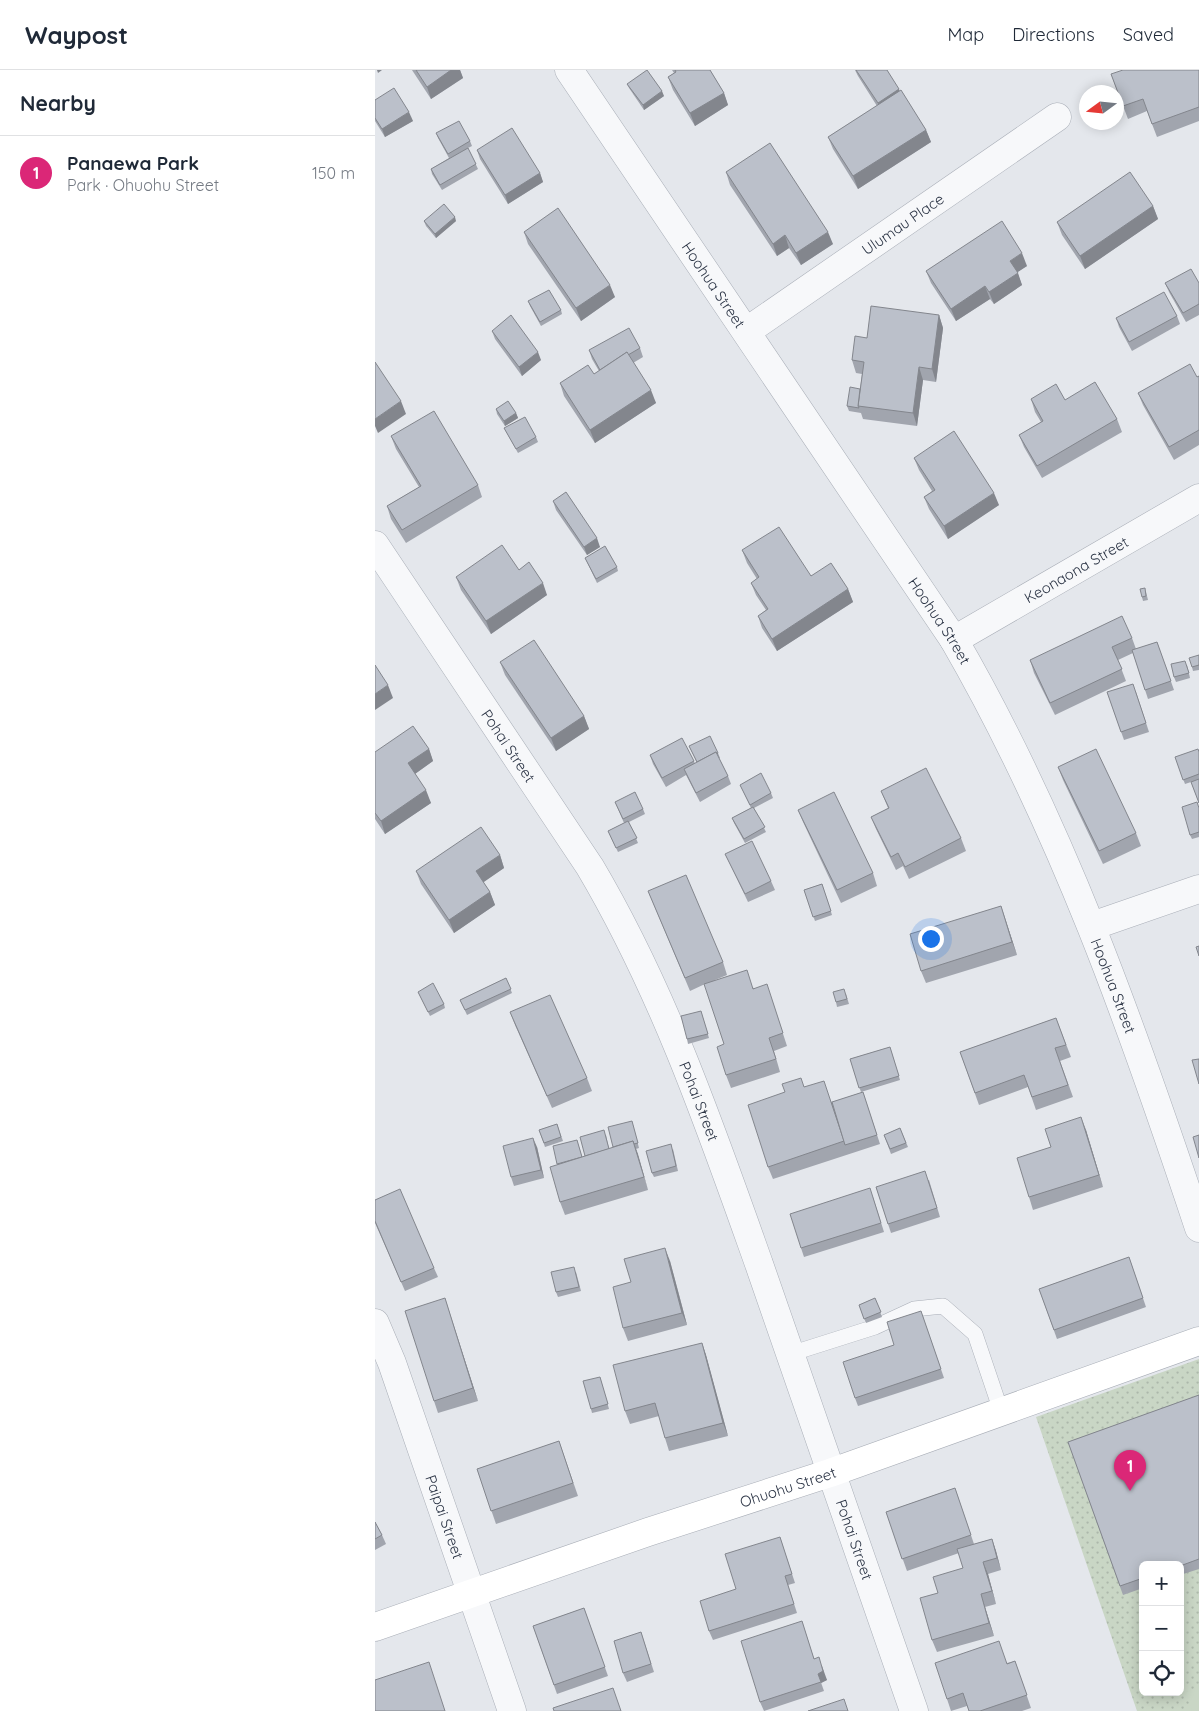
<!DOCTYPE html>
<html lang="en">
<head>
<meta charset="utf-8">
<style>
	body { margin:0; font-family:Quicksand,sans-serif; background:#f6f6f7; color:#1f2937 }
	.controls { position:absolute; right:15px; bottom:15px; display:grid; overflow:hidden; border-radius:8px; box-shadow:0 2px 12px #0003 }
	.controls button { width:45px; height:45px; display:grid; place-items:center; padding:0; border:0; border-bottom:1px solid #e0e1e3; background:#fff; color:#1f2937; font:25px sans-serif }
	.compass { position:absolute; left:704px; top:15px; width:45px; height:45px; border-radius:50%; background:#fff; box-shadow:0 2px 12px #0003; rotate:255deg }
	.you { position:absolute; left:555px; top:868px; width:18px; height:18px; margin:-12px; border:4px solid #fff; border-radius:50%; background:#1a73e8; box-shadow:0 0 0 8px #1a73e833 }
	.badge { display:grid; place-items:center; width:32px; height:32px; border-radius:50%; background:#db2777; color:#fff; font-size:16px; font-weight:700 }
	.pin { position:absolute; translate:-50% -41px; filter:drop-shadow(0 1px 2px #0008) }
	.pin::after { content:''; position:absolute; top:26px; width:18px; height:15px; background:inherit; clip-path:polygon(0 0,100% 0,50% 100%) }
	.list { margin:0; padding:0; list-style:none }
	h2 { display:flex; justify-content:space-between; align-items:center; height:65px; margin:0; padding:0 20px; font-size:21px }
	h2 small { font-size:16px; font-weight:400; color:#747a83 }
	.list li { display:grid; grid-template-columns:32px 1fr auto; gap:15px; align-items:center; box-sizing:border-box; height:75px; padding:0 20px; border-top:1px solid #e0e1e3 }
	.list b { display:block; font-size:19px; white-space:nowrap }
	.list p { margin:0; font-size:16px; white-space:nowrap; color:#747a83 }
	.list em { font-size:16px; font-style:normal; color:#747a83 }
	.icon { flex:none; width:28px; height:28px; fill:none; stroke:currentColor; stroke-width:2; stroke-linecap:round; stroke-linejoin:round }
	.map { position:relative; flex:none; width:824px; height:1641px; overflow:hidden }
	header { display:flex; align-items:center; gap:30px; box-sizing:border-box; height:70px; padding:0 25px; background:#fff; border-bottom:1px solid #e0e1e3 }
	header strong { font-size:24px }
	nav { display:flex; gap:28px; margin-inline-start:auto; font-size:18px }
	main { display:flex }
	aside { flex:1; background:#fff }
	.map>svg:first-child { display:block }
	.park { fill:url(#park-dots); fill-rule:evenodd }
	.garden { fill:#c9d6c5 }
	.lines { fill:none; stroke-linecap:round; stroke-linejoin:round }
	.lane-casing { stroke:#a9aeb7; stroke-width:16 }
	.street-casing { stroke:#a9aeb7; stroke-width:29 }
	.secondary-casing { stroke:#a9aeb7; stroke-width:29 }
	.lane { stroke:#f7f8fa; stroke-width:15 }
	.street { stroke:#f7f8fa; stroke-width:28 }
	.secondary { stroke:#fff; stroke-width:28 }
	.wall { fill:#a1a5ae }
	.shaded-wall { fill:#83868d }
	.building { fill:#bbc0ca; stroke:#83868d }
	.labels { text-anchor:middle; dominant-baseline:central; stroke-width:4; stroke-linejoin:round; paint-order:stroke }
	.street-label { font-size:15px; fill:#2b3445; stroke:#f4f6f9 }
</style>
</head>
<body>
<header>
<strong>Waypost</strong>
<nav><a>Map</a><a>Directions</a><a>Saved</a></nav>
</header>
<main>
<aside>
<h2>Nearby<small></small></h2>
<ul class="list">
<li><span class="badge">1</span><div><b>Panaewa Park</b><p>Park · Ohuohu Street</p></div><em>150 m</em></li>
</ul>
</aside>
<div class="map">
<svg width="824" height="1641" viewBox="0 0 824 1641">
	<defs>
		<pattern id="park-dots" width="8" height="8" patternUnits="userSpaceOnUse" patternTransform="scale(1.25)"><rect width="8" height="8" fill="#c9d6c5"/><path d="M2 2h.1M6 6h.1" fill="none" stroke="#adb8ab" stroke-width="1.8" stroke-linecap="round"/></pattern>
	</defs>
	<rect width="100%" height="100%" fill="#e4e7ec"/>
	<path class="park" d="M824,1289v352h-62l-101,-294zM768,1495h37v127h-37z"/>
	<polygon class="garden" points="824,1617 824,1641 817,1641 810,1622"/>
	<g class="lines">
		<g class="lane-casing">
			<polyline id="lane" points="415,1284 500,1257 539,1239 568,1236 600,1264 626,1341"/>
		</g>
		<g class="street-casing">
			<g id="street">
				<path id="s1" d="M194,0l385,570c107,185 178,386 245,588"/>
				<path id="s2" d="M372,261l310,-214"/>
				<path id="s3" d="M0,475l215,322c74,125 121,262 169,397 52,149 104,298 155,447"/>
				<path id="s4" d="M579,570l245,-142"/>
				<polyline points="717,856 824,819"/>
				<path id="s5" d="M0,1253l17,40 120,348"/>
			</g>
		</g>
		<g class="secondary-casing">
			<g id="secondary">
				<path id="s6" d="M0,1557l273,-95 182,-59 369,-132"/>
			</g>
		</g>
		<use href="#lane" class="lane"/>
		<use href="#street" class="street"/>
		<use href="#secondary" class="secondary"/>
	</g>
	<g class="wall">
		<polygon points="37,0 85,0 88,8 56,29"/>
		<polygon points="297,0 335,0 349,23 353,35 320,56 298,20 293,7 299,3"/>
		<polygon points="480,0 512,0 524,21 551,60 556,72 483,119 458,79 453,67 502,36 483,6"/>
		<polygon points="824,0 824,51 782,67 772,41 753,49 736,4"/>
		<polygon points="252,14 289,26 269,40 254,18"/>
		<polygon points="0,30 38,51 10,67 0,51"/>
		<polygon points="61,63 95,71 97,76 93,78 103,99 67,120 57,104 56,99 74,88 63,68"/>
		<polygon points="102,80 165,103 168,112 133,134 105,89"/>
		<polygon points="351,102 458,174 426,195 414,178 402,186 355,115"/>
		<polygon points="778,136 783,149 710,199 687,165 682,152"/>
		<polygon points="49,151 81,151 61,168 51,156"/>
		<polygon points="149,162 240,227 206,251 153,174"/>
		<polygon points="652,196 642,202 647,215 619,234 615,229 581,251 556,213 551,201"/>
		<polygon points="790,213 824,213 824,245 811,252 794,222"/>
		<polygon points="153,231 186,240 187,244 166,256 155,236"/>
		<polygon points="564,245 568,258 561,312 548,310 542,356 488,349 486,343 474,341 472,336 485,319 487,304 481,303 477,290 492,268"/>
		<polygon points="802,246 805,254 757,281 744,257 741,248"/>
		<polygon points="117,261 166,290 147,306 120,269"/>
		<polygon points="265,278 268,287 258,293 281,333 220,373 189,326 185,313 219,304 224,301 217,289 214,280"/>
		<polygon points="824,306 824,375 799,390 768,335 763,323"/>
		<polygon points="656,329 690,330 742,349 747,362 667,408 649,377 644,365 666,352 660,342"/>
		<polygon points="121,339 141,343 143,348 130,356 122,344"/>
		<polygon points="129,358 161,367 163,372 143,383"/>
		<polygon points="16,366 103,415 107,427 31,473 16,449 12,436 44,417 21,379"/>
		<polygon points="539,388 624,435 573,469 554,439 549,427 557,421 544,400"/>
		<polygon points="178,431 225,477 212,485 181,440"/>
		<polygon points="367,480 473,519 478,532 402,581 387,558 383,546 391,540 381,525 376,513 382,509 372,493"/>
		<polygon points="210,488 242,497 243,501 222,513"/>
		<polygon points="144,500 172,525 116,564 86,520 81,507"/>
		<polygon points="771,522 773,530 768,531 767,527"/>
		<polygon points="757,568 761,579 782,572 799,620 773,629 758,583 743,590 751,611 680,645 659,603 655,590"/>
		<polygon points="824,585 824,600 818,601 817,597"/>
		<polygon points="125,592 209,646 214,659 181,681 130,605"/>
		<polygon points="812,595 815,608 801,612 799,607"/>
		<polygon points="732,622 761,622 774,662 749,670"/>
		<polygon points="314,676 343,683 345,688 344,688 353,706 356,714 325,732 311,705 291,717 278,694 275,685 319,691 320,694 322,693"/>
		<polygon points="54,679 58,691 40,704 56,733 10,764 0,749 0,682"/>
		<polygon points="824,682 824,733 816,712 810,714 800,687"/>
		<polygon points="683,697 761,763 766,776 728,794 688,710"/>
		<polygon points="365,715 396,723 398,728 379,738 391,762 370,773 359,753 357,748 376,738"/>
		<polygon points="506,721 586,768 591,781 534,809 528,796 521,800 501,759 496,747 513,738"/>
		<polygon points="240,732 268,739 270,744 254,752 263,773 243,782 233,761 249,753"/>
		<polygon points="824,737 824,767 817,769 815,765"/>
		<polygon points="423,740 498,803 502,816 466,833 428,752"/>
		<polygon points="350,784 396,811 400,820 373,832 354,792"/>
		<polygon points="125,785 129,798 108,812 115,822 120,835 79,863 46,814 41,801"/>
		<polygon points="447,814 457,845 440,851 429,820"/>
		<polygon points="273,821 348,892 352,905 340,910 379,918 396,927 412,976 399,981 405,1002 356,1018 351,1005 349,974 330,914 315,921"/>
		<polygon points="626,836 642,885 551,913 546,901"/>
		<polygon points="131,908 137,923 92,945 85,930"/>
		<polygon points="43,922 69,934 70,938 55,946"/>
		<polygon points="471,924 474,934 462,937 461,932"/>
		<polygon points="326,941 334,968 313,974 312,969"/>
		<polygon points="135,942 212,1008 217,1021 177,1038 140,955"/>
		<polygon points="681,948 696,987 685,991 698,1027 661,1040 653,1017 604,1035 585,982"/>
		<polygon points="515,977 525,1010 486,1022 475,989"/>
		<polygon points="429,1017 457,1032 488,1022 505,1074 398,1109 393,1097"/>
		<polygon points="257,1051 264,1078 261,1079 273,1120 190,1145 185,1132 182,1094 202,1070 207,1087 210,1086 231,1065 234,1079 238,1077"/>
		<polygon points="182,1054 188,1071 170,1077 164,1060"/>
		<polygon points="525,1058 533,1077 516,1084 509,1065"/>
		<polygon points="711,1060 728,1117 658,1140 654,1127 676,1077"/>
		<polygon points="162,1077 169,1108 139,1116 136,1107"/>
		<polygon points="298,1079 303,1101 279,1107 277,1103"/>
		<polygon points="554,1110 565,1147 516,1163 501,1117"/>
		<polygon points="498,1127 509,1162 429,1187 426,1178"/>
		<polygon points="0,1130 59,1198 63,1207 30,1221 0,1153"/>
		<polygon points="754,1187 771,1237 682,1269 664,1219"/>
		<polygon points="295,1191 312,1255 253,1271 248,1258 256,1212"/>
		<polygon points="201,1202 206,1221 183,1227 181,1222"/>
		<polygon points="70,1228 103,1331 63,1343 59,1331"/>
		<polygon points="500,1228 507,1247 491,1253 484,1235"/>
		<polygon points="546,1241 569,1308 483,1336 480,1328"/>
		<polygon points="327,1273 331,1285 353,1366 294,1381 290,1368 284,1346 255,1354 250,1341"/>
		<polygon points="225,1307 234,1339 217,1343 216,1339"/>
		<polygon points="824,1325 824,1499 805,1505 805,1495 768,1495 768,1518 748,1525 693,1372"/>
		<polygon points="184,1371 203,1426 121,1454 102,1399"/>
		<polygon points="580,1418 599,1474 617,1469 621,1481 626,1500 613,1504 621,1534 610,1537 619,1566 562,1582 557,1570 563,1523 588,1498 584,1483 532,1501 511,1442"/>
		<polygon points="0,1452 7,1465 11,1474 0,1480"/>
		<polygon points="405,1467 420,1513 413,1515 422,1543 338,1570 334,1561 361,1519"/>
		<polygon points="209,1538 233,1606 182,1624 158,1556"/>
		<polygon points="427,1551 439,1589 452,1610 446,1613 449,1621 389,1641 385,1632"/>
		<polygon points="266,1562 279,1602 252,1612 248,1603"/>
		<polygon points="640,1591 656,1638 647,1641 594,1641 592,1636 576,1641 572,1629 632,1593"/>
	</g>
	<g class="shaded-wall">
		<polygon points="2,0 7,0 3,3"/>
		<polygon points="76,0 85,0 88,8 56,29 52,17"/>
		<polygon points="524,19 527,28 506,42 503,33"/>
		<polygon points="287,21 289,26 269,40 268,35"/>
		<polygon points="349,23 353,35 320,56 315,43"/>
		<polygon points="34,42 38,51 10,67 7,59"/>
		<polygon points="551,60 556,72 483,119 478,106"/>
		<polygon points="165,103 168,112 133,134 130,125"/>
		<polygon points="778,136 783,149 710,199 705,186"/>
		<polygon points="80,147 81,151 61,168 60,164"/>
		<polygon points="453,162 458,174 426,195 421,183"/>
		<polygon points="410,165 414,178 402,186 398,174"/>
		<polygon points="647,183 652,196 640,204 635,191"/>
		<polygon points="643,203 647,215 619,234 614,222"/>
		<polygon points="235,215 240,227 206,251 201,238"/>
		<polygon points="610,216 615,229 581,251 576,239"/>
		<polygon points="564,245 568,258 561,312 557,299"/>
		<polygon points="163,282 166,290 147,306 144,297"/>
		<polygon points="544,297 548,310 542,356 538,343"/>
		<polygon points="276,320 281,333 220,373 215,360"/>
		<polygon points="26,331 31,344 3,363 0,356 0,349"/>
		<polygon points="141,343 143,348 130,356 129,351"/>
		<polygon points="619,423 624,435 573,469 569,456"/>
		<polygon points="222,468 225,477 212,485 209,477"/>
		<polygon points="168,513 172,525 116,564 111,551"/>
		<polygon points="473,519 478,532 402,581 397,569"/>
		<polygon points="13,615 18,628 0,640 0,624"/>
		<polygon points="209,646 214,659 181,681 176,668"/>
		<polygon points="54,679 58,691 37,706 33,693"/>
		<polygon points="51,720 56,733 10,764 6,751"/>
		<polygon points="125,785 129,798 106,814 101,801"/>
		<polygon points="115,822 120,835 79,863 74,850"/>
		<polygon points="626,836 630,848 642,885 637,872"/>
		<polygon points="706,1047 711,1060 728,1117 724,1105"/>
		<polygon points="158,1068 162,1077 169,1108 166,1100"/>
		<polygon points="258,1071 263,1084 273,1120 269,1107"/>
		<polygon points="290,1178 295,1191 312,1255 307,1243"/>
		<polygon points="70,1228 74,1241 103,1331 98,1318"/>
		<polygon points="327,1273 331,1285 353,1366 348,1353"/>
		<polygon points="617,1469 621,1481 626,1500 622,1488"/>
		<polygon points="608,1492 613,1504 621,1534 617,1521"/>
		<polygon points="606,1524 610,1537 619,1566 614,1553"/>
		<polygon points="447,1596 452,1610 446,1613 449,1621 443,1604"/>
	</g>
	<g class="building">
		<polygon points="41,0 76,0 52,17"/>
		<polygon points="272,0 287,21 268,35 252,14"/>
		<polygon points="300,0 335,0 349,23 315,43 293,7 301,2"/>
		<polygon points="481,0 512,0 524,19 503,33"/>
		<polygon points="748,0 824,0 824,37 777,54 768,29 748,36 736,4"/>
		<polygon points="19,18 34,42 7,59 0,48 0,30"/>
		<polygon points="526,20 551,60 478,106 453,67"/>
		<polygon points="84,51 95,71 73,84 61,63"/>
		<polygon points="137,58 165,103 130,125 102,80"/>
		<polygon points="395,73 453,162 421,183 410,165 398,174 351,102"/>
		<polygon points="93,78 101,94 65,115 56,99"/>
		<polygon points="755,102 778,136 705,186 682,152"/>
		<polygon points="69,134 80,147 60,164 49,151"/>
		<polygon points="183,138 235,215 201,238 149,162"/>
		<polygon points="627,151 647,183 635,191 643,203 614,222 610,216 576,239 551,201"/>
		<polygon points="816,199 824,213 824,234 808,243 790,213"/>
		<polygon points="174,220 186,240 165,252 153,231"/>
		<polygon points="789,222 802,246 754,272 741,248"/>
		<polygon points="496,236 564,245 557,299 544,297 538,343 483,336 489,292 477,290 480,266 492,268"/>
		<polygon points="136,245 163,282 144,297 117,261"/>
		<polygon points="254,258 265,278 253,285 252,282 225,300 214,280"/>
		<polygon points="252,282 276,320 215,360 185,313 213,295 219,304"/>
		<polygon points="0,292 26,331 0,349"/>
		<polygon points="815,294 822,307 824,306 824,360 794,377 763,323"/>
		<polygon points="720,312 742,349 662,396 644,365 668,351 656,329 681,314 690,330"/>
		<polygon points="475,317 485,319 483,336 484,338 472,336"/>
		<polygon points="133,331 141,343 129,351 121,339"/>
		<polygon points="59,341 103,415 27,460 12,436 46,416 16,366"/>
		<polygon points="150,347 161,367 141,379 129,358"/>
		<polygon points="579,361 619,423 569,456 549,427 560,420 539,388"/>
		<polygon points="191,422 222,468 209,477 178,431"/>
		<polygon points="404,457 436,506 456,493 473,519 397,569 383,546 393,539 376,513 384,507 367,480"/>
		<polygon points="127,475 144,500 154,492 168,513 111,551 81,507"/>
		<polygon points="230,476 242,497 221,509 210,488"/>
		<polygon points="770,518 771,526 767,527 765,519"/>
		<polygon points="747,546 757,568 737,577 747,599 675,633 655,590"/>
		<polygon points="159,570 209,646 176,668 125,592"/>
		<polygon points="782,572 796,611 770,620 757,580"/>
		<polygon points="824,585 824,595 817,597 814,588"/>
		<polygon points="810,591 814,603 799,607 796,594"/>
		<polygon points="0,595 13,615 0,624"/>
		<polygon points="758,614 771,653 746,662 732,622"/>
		<polygon points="38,656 54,679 33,693 51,720 6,751 0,743 0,682"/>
		<polygon points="335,666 343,683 342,684 341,682 322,692 314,676"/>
		<polygon points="307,668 319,691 287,708 275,685"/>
		<polygon points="721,679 761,763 724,781 683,697"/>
		<polygon points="823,679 824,682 824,704 808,710 800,687"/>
		<polygon points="341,682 353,706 321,723 309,699"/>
		<polygon points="551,698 586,768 530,797 523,783 516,787 496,747 514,738 506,721"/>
		<polygon points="386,703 396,723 375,735 365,715"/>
		<polygon points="824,709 824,733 816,712"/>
		<polygon points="260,722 268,739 248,749 240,732"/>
		<polygon points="459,722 498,803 462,820 423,740"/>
		<polygon points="822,732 824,738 824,762 815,765 807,737"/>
		<polygon points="378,737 390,757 369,769 357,748"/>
		<polygon points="253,751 262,768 241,778 233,761"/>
		<polygon points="106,757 125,785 101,801 115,822 74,850 41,801"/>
		<polygon points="377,771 396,811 370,824 350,784"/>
		<polygon points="311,805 348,892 310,908 273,821"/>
		<polygon points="447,814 456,841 438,847 429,820"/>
		<polygon points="626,836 637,872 546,901 535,864"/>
		<polygon points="824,876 824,886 821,877"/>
		<polygon points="372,900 378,919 392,914 408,963 394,968 401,989 351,1005 342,977 349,974 329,914"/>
		<polygon points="131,908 136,919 90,940 85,930"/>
		<polygon points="58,913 69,934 53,942 43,922"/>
		<polygon points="469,919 472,929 461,932 458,922"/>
		<polygon points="175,925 212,1008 172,1026 135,942"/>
		<polygon points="326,941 333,964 312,969 306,946"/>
		<polygon points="681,948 691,975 680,978 693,1015 657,1027 649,1005 600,1023 585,982"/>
		<polygon points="515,977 524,1006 484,1018 475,989"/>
		<polygon points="824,989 824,1014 817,990"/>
		<polygon points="426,1008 429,1017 449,1011 469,1071 393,1097 373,1035 410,1022 407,1014"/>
		<polygon points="488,1022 502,1065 470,1075 457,1032"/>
		<polygon points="706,1047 724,1105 654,1127 642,1088 676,1077 670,1059"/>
		<polygon points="257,1051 263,1073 259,1074 258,1071 238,1077 233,1057"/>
		<polygon points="182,1054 186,1067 169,1073 164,1060"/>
		<polygon points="525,1058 531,1073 515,1079 509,1065"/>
		<polygon points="229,1060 234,1079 210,1086 205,1067"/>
		<polygon points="824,1065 824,1088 818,1067"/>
		<polygon points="158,1068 166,1100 136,1107 128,1076"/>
		<polygon points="202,1070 207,1087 182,1094 178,1076"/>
		<polygon points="258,1071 269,1107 185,1132 175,1097"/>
		<polygon points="296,1074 301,1096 277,1103 271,1081"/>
		<polygon points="550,1101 562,1138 513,1154 501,1117"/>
		<polygon points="495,1118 506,1153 426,1178 415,1144"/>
		<polygon points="25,1119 59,1198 26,1212 0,1151 0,1130"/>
		<polygon points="290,1178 307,1243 248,1258 238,1217 256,1212 249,1189"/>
		<polygon points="754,1187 768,1228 679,1260 664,1219"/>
		<polygon points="199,1197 204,1217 181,1222 176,1202"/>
		<polygon points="70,1228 98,1318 59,1331 30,1241"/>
		<polygon points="500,1228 506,1242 489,1249 484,1235"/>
		<polygon points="546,1241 566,1299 480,1328 468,1292 519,1275 512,1252"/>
		<polygon points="327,1273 348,1353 290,1368 280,1333 250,1341 238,1295"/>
		<polygon points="225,1307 233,1334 216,1339 208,1311"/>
		<polygon points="824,1325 824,1489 805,1496 805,1495 768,1495 768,1508 745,1516 693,1372"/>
		<polygon points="184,1371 198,1413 116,1441 102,1399"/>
		<polygon points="580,1418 596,1465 527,1489 511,1442"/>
		<polygon points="0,1452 7,1465 0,1469"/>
		<polygon points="405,1467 417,1504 410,1506 419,1534 334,1561 325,1531 361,1519 350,1484"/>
		<polygon points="617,1469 622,1488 608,1492 617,1521 606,1524 614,1553 557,1570 545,1528 563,1523 558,1507 588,1498 582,1479"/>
		<polygon points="209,1538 230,1597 179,1615 158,1556"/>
		<polygon points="427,1551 439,1589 444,1587 448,1601 443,1604 446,1612 385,1632 366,1571"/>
		<polygon points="266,1562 276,1594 248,1603 239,1571"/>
		<polygon points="624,1571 632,1594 640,1591 652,1625 605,1641 594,1641 588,1623 572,1629 560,1593"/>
		<polygon points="54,1592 70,1641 0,1641 0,1610"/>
		<polygon points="238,1618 246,1641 179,1641 178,1638"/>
		<polygon points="469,1629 473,1641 433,1641"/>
	</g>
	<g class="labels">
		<g class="street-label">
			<text stroke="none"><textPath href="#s2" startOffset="189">Ulumau Place</textPath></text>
			<text stroke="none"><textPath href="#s1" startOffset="259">Hoohua Street</textPath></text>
			<text stroke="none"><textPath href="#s4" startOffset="141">Keonaona Street</textPath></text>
			<text stroke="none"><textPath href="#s1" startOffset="664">Hoohua Street</textPath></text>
			<text stroke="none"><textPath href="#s3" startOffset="241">Pohai Street</textPath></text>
			<text stroke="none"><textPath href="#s1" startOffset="1069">Hoohua Street</textPath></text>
			<text stroke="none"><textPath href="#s3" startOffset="646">Pohai Street</textPath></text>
			<text stroke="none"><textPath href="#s6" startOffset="436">Ohuohu Street</textPath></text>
			<text stroke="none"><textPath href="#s5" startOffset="206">Paipai Street</textPath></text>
			<text stroke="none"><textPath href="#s3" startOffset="1111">Pohai Street</textPath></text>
		</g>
	</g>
</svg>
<div class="controls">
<button>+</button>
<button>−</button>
<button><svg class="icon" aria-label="locate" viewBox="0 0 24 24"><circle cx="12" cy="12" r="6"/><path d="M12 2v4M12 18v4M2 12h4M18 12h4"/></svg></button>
</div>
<svg class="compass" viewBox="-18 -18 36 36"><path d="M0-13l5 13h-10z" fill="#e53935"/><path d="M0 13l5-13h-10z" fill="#747a83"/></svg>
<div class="you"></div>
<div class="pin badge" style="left:755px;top:1421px">1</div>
</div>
</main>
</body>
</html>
